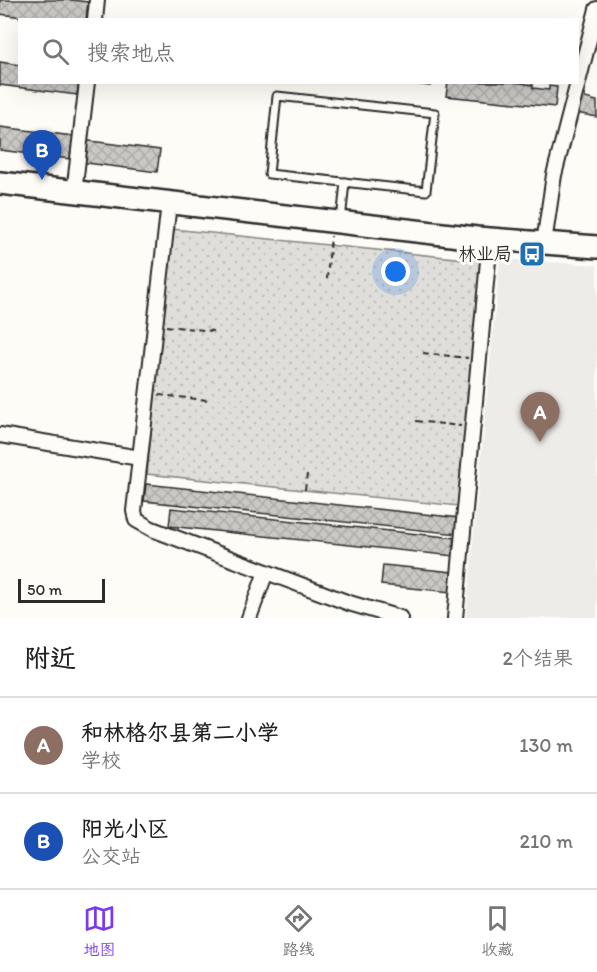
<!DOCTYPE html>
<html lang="zh">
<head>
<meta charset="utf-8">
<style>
	body { margin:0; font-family:Itim,"LXGW WenKai TC",sans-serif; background:#f6f6f6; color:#222 }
	.scale { position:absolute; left:18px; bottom:15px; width:87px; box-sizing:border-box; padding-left:6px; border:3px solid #2b2b2b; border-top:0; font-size:16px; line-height:21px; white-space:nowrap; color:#2b2b2b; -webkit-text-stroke:4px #fdfcf7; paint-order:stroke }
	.you { position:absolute; left:396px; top:272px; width:21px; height:21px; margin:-15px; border:4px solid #fff; border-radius:50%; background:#1a73e8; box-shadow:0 0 0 9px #1a73e833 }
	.badge { display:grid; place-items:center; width:39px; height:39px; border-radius:50%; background:#7c3aed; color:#fff; font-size:20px; font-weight:700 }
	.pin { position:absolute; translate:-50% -50px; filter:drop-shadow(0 2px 3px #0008) }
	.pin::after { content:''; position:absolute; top:32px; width:21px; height:18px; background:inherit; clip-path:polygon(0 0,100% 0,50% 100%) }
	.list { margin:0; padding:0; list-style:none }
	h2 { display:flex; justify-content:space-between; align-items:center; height:78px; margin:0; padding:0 24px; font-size:26px }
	h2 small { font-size:20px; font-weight:400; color:#767676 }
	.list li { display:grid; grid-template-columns:39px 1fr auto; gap:18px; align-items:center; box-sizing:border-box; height:96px; padding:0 24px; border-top:2px solid #e0e0e0 }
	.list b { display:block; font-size:22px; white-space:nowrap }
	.list p { margin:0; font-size:20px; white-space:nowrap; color:#767676 }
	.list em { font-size:20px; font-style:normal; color:#767676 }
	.icon { flex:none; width:33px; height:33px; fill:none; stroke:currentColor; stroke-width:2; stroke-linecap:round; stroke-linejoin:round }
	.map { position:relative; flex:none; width:597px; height:618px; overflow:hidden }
	.search { position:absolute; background:#fff; box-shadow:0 6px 24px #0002; left:18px; right:18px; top:18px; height:66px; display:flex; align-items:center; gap:15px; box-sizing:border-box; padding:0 21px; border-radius:0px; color:#767676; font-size:22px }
	.sheet { height:270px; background:#fff }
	nav { display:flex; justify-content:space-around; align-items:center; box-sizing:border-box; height:84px; border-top:2px solid #e0e0e0; background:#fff; font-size:16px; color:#767676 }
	nav a { display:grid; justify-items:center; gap:3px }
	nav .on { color:#7c3aed }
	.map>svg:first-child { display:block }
	.built { fill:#edece8 }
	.park { fill:url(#park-dots); stroke:#858482; stroke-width:1.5 }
	.building { fill:url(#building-cross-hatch); stroke:#2b2b2b; stroke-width:1.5 }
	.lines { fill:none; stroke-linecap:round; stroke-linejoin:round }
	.service-casing { stroke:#2b2b2b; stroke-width:11 }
	.minor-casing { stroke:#2b2b2b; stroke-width:18 }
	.primary-casing { stroke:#2b2b2b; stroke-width:26 }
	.path { stroke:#2b2b2b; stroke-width:2; stroke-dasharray:6 4.5; stroke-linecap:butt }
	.service { stroke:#fdfcf7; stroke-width:7 }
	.minor { stroke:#fdfcf7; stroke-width:14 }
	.primary { stroke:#fdfcf7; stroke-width:21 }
	.labels { text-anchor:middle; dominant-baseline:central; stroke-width:6; stroke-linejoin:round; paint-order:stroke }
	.poi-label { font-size:18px; fill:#2b2b2b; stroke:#fdfcf7; text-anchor:end }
</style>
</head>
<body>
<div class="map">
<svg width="597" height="618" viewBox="0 0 597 618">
	<defs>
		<pattern id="park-dots" width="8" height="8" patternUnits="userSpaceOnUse" patternTransform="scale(1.5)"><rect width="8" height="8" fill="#dfdeda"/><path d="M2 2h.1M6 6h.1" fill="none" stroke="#c0bfbb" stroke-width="1.8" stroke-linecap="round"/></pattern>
		<pattern id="building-cross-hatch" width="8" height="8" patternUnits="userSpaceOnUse" patternTransform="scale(1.5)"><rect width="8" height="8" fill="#c9c8c4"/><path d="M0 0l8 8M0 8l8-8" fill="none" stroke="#adaca9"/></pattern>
	</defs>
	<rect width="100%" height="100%" fill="#fdfcf7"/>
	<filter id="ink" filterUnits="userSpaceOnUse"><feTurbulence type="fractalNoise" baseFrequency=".0167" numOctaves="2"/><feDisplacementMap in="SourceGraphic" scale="12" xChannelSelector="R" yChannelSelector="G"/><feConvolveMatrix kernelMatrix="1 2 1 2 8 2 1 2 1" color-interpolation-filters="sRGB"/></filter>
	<g filter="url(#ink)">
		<polygon class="built" points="500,259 597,265 597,618 466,618"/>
		<polygon class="park" points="172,229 484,261 459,506 147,474"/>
		<g class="building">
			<polygon points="0,0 72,0 88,2 86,20 45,20 0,14"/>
			<polygon points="0,62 20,65 20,82 79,82 77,95 0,85"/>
			<polygon points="395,82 430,82 430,86"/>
			<polygon points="448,82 514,82 533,85 533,88 549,90 549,86 557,87 555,107 446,96"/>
			<polygon points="580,93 585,95 585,98 597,101 597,117 576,113"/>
			<polygon points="0,127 73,136 70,159 0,150"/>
			<polygon points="82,140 160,150 157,172 79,162"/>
			<polygon points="146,484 460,518 458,534 144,501"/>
			<polygon points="171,508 456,538 454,556 169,526"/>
			<polygon points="383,565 453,572 451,592 381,585"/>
		</g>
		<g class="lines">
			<g class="service-casing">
				<g id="service">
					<polygon points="277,96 435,113 426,191 269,174"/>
					<polyline points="341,221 345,182"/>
				</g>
			</g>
			<g class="minor-casing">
				<g id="minor">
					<polyline points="95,20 97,0"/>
					<polyline points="74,193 87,82"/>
					<polyline points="169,203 134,511 136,520 152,529 349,603 400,618"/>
					<polyline points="544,243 554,175 597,9"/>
					<polyline points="0,435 140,458"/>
					<polyline points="249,618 266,572"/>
					<polyline points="455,618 490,239"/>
				</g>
			</g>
			<g class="primary-casing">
				<polyline id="primary" points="0,183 477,238 597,247"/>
			</g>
			<g class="path">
				<polyline points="327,279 331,236"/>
				<polyline points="166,326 213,331"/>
				<polyline points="423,353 468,358"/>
				<polyline points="159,395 207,400"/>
				<polyline points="416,421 461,426"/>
				<polyline points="305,490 307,474"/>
			</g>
			<use href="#service" class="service"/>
			<use href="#minor" class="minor"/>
			<use href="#primary" class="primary"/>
		</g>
	</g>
	<defs>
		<g id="bus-square" transform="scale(1.35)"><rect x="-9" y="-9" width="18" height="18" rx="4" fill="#1f6fb2" stroke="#fdfcf7"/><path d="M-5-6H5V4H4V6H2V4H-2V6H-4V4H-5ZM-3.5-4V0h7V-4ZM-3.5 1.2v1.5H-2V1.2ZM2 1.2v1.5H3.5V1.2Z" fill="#fff"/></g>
	</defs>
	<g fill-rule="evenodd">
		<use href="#bus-square" x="532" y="254"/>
	</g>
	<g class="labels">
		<g class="poi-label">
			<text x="512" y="254">林业局</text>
		</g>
	</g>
</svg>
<div class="scale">50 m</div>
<div class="you"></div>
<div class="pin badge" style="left:540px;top:442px;background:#8d6e63">A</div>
<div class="pin badge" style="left:42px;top:180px;background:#1a4fb4">B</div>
<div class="search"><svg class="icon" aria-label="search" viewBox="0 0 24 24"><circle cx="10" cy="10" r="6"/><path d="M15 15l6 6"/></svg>搜索地点</div>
</div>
<section class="sheet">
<h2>附近<small>2个结果</small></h2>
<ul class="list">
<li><span class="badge" style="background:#8d6e63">A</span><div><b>和林格尔县第二小学</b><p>学校</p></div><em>130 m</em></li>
<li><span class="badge" style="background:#1a4fb4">B</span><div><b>阳光小区</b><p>公交站</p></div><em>210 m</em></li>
</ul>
</section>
<nav>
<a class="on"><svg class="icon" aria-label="map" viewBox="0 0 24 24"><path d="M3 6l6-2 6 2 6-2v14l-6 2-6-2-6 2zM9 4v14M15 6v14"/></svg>地图</a>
<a><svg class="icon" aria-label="directions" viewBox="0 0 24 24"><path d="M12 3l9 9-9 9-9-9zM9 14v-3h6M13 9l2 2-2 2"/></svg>路线</a>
<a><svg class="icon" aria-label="saved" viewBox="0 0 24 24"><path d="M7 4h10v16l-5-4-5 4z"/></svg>收藏</a>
</nav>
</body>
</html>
